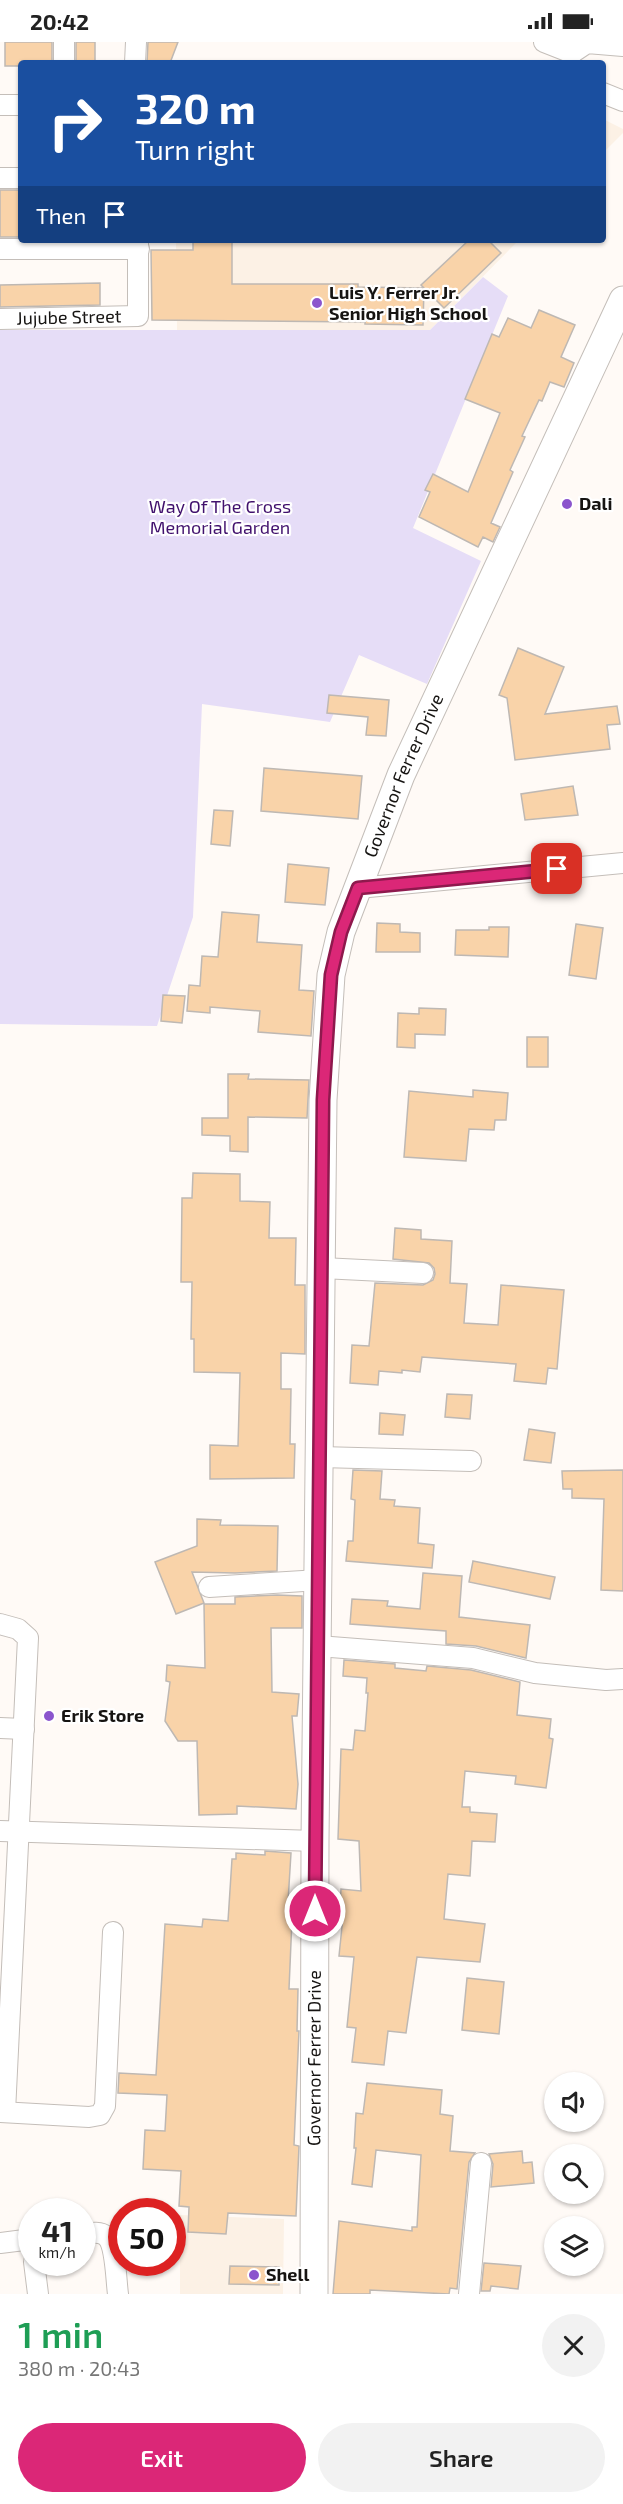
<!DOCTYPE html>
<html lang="en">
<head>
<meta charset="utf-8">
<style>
	body { margin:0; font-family:"Exo 2",sans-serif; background:#f2f2f2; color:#222; height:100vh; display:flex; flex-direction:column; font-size:22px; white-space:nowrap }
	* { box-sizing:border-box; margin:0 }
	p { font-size:20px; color:#767676 }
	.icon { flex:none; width:33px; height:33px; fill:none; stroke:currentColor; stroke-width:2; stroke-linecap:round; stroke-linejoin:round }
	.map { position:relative; height:2252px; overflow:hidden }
	.sheet { display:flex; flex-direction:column; background:#fff; flex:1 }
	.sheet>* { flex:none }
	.top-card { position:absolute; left:18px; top:18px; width:588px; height:183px; border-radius:6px; box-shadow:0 2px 4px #0004; background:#1a4fa0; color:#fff; overflow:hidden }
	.buttons { position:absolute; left:544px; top:2030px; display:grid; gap:12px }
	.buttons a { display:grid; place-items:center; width:60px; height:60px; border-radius:50%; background:#fff; box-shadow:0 2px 4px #0004; font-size:30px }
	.speed { position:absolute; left:18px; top:2156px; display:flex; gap:12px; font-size:30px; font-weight:700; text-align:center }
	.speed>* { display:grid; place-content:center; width:78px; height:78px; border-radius:50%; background:#fff; box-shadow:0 2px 4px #0004; line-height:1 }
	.speed small { font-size:15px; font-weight:400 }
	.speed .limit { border:9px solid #d22; background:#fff; color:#111 }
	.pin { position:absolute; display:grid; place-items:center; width:51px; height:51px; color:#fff; margin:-26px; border-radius:12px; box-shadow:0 3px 9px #0006 }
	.me { position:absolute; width:66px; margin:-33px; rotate:0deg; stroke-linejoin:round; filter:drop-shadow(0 0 4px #0008) }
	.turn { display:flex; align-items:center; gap:21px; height:126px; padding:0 18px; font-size:27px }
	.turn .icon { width:78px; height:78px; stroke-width:2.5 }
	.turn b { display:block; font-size:42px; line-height:51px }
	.then { display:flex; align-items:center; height:57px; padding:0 18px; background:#0003; gap:12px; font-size:22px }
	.round { display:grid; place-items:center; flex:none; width:63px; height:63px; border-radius:32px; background:#f2f2f2 }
	.head { display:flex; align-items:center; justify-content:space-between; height:102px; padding:0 18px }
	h1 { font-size:36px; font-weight:600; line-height:45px; color:#1e9e55 }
	.button { display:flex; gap:12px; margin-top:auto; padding:12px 18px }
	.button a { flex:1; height:69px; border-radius:36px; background:#db2777; color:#fff; font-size:24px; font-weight:600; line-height:69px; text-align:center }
	.button a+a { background:#f2f2f2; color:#222 }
	.status { display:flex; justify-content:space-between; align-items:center; height:42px; padding:0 30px; background:#fff; direction:ltr }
	.status svg { height:16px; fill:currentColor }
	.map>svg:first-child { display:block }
</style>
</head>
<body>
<div class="status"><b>20:42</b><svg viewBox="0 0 49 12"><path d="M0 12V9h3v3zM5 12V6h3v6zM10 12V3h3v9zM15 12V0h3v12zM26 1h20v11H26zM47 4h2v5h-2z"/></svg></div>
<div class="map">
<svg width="623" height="2252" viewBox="0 0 623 2252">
	<rect width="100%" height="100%" fill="#fffaf6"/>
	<g fill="#fcf1e5">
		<path d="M603,77L623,87V91L603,111Z"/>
		<path d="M176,198H519L430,288H177Z"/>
		<path d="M180,2173L284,2177L283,2252H180Z"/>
	</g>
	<path fill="#e6ddf7" d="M483,235L508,254L413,486L481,519L427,642L359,613L330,680L202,662L193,875L157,984L0,982V288H430Z"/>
	<g fill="#f9d3a9" stroke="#beb8b3" stroke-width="1.5">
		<path d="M5,0H52V21H21V24H5Z"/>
		<rect x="76" y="0" width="19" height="21"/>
		<path d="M148,0H178L170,21H147Z"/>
		<rect x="0" y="148" width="21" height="47"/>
		<path d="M193,198H232V242H358V245L424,246L423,283L365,282V280L152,278L151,208H193Z"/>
		<path d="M469,198H488L501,211L444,266L421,243Z"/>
		<path d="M100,241V263L0,265V243Z"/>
		<path d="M539,268L575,283L561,315L574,321L564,345L550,340L542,359L539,358L522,394L525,395L510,428L513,430L491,481L500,485L493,500L483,495L478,505L419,475L430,450L425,448L433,432L468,450L500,371L465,357L492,292L499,295L508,276L531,286Z"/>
		<path d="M518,606L564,625L545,672L617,664L620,682L607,683L610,707L515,718L507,656L499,653Z"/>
		<path d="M329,653L389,658L386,694L366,693L368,675L327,671Z"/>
		<path d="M264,726L362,734L358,777L261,769Z"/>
		<path d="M573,744L578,773L525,778L521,752Z"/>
		<path d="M214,768L233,769L230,804L211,802Z"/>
		<path d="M288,822L329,826L325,863L285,860Z"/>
		<path d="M222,870L259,873L257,900L302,903L299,948L314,949L311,994L258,990L260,969L210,965V971L187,969L189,943L200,944L202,914L218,915Z"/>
		<path d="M377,881L400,882V890L420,891V910H376Z"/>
		<path d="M576,882L603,886L596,937L569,933Z"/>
		<path d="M489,885H509L508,915L455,913L456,888H489Z"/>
		<path d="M163,953L185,954L182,981L161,979Z"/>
		<path d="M419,966L446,967L445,993L415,992V1006L397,1005L398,971L419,972Z"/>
		<rect x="527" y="995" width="21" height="30"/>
		<path d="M228,1032H249L248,1037L309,1038L307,1076L248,1075V1110L230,1109V1094L202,1093V1076H228Z"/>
		<path d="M473,1048L508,1051L506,1078H495L494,1088L469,1087L466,1119L404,1115L409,1049L473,1055Z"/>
		<path d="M193,1131L240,1132V1159L270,1160L269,1196H296L295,1243H305V1312L281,1311V1347H291L290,1402H295L294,1436L210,1437V1403L238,1404L240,1331L194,1330V1297H191L192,1240H181L182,1156H192Z"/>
		<path d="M395,1186L421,1188V1197L452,1199L450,1241L467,1242L464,1281L498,1283L501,1243L564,1248L557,1327L548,1326L546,1342L514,1339L516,1322L422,1315L420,1330L402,1328V1331L379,1329L378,1343L350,1341L352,1303L369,1304L375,1241L423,1243L433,1238L435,1232L434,1226L429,1221L393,1217Z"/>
		<path d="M447,1352L472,1353L470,1377L445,1375Z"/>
		<path d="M380,1371L405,1373L403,1393L379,1392Z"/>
		<path d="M529,1387L555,1391L551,1421L524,1418Z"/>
		<path d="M353,1428L382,1429L380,1457L395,1458L394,1464L420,1466L418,1501L434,1503L432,1526L346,1519L348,1499H353L355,1458L351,1457Z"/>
		<path d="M623,1428V1549L601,1548L604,1457L572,1456V1447H563L562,1429Z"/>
		<path d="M197,1477L221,1478L220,1483L278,1484L277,1529L235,1531L192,1530L204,1561L176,1572L155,1520L197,1504Z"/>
		<path d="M473,1519L555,1535L550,1557L469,1540Z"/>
		<path d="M423,1531L462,1534L459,1575L530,1583L526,1616L476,1604L446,1602V1589L350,1582L352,1557L388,1559L387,1564L420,1567Z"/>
		<path d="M277,1553L302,1554V1586H271L272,1650L299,1652L297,1674H292L298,1742L296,1767L237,1764V1772L199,1773L197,1699H178L165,1679L170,1640L166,1639L167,1623L205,1626L204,1562H235V1555Z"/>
		<path d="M344,1618L395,1622V1626L426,1629L427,1624L471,1628L520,1640L517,1673L551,1677L549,1696L553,1697L546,1746L515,1742L516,1734L465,1729L462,1765H470V1770L497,1772L495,1800L472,1799L470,1834L448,1832L444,1877L485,1882L480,1920L417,1915L406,1991L388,1989L384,2023L352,2020L356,1986L347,1985L354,1915L339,1914L344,1865H340L341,1847L361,1849L359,1799L338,1797L341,1707L353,1708L355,1688L365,1689L368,1651H366L367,1636L343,1634Z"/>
		<path d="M265,1809L291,1811L287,1876L292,1877L289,1947H298L297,1989H299L294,2103L299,2104L296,2174L228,2171L226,2192L188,2190L189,2165L179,2164L181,2129L143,2127L145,2088L165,2089L167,2053L118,2051L119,2031L156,2033L165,1882L202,1885L203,1877L228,1879L232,1817H236V1811L265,1813Z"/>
		<path d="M467,1936L504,1940L499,1992L462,1988Z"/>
		<path d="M367,2041L442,2048L440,2072L453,2074L450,2109L475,2111L469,2120L457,2247L450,2246L449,2252L370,2248V2252H333L339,2179L412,2189V2185H417L421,2113L376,2108L372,2145L352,2142L356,2106H354L356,2071L363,2072Z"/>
		<path d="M522,2109L523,2121L532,2120L534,2141L491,2145L493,2122L489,2112Z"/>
		<path d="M484,2221L521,2224L518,2247L491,2244L490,2249H481Z"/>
		<path d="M230,2224L279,2225V2243L229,2242Z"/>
	</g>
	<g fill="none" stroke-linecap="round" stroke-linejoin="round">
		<g stroke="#c4beb9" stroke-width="22">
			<g id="street">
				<path d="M544,0L572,11"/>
				<path d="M572,11L587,1L623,4"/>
				<path d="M64,21V0"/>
				<path d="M135,21L136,0"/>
				<path d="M603,51L623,59"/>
				<path d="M0,63H21"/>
				<path d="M0,136H21"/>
				<path d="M0,207H139"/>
				<path id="s1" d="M0,277L138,274V198"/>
				<path d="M358,846L623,821"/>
				<path d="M322,1226L423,1231"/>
				<path d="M320,1415L471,1419"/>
				<path d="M209,1545L319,1538"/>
				<path d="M0,1582L18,1587L28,1596L5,2070"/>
				<path d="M318,1604L473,1616L535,1631L606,1638L623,1637"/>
				<path d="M0,1686L24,1687"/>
				<path d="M0,1789L315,1799"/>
				<path d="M0,2070L89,2075L100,2073L105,2064L113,1890"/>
				<path d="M82,2192C90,2191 100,2189 106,2194C116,2202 116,2239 118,2252"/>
				<path d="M0,2201L32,2197"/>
				<path d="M34,2220L38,2252"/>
				<path d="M469,2252L481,2121"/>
			</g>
		</g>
		<g stroke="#c4beb9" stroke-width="29">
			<g id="secondary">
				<path id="s2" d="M314,2252L315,1799L323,1058L331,933L341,890L401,733L623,258"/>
			</g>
		</g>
		<use href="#street" stroke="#fff" stroke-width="20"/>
		<use href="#secondary" stroke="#fff" stroke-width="27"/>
	</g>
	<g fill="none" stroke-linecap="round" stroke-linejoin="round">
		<g stroke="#8e194d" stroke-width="15">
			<path id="route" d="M315,1869L323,1058L331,933L341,890L358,846L557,827"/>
		</g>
		<use href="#route" stroke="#db2777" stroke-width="10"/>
	</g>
	<g fill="#8b55cd" stroke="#fff" stroke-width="2">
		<circle cx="317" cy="261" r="6"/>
		<circle cx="567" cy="462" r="6"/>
		<circle cx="49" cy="1674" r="6"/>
		<circle cx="254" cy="2233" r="6"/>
	</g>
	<g text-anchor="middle" stroke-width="4.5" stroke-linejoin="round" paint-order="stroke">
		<g font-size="18" font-weight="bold" fill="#161412" stroke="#fff" text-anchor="start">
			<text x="329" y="257">Luis Y. Ferrer Jr.<tspan x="329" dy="21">Senior High School</tspan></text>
			<text x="579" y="468">Dali</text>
			<text x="61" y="1680">Erik Store</text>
			<text x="266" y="2239">Shell</text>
		</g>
		<g font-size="18" fill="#161412" stroke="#fff">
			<text dy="6" stroke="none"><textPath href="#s1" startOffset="69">Jujube Street</textPath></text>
			<text dy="6" stroke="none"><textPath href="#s2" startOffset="1532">Governor Ferrer Drive</textPath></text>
			<text dy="6" stroke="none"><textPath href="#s2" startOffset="236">Governor Ferrer Drive</textPath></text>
		</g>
		<g font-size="18" fill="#41116d" stroke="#fff">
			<text x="220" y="471">Way Of The Cross<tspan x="220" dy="21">Memorial Garden</tspan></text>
		</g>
	</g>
</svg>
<div class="buttons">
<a><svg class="icon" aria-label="sound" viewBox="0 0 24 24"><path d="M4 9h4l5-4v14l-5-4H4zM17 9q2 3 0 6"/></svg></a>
<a><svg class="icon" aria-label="search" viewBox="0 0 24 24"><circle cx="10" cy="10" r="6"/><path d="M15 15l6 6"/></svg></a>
<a><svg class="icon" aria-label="layers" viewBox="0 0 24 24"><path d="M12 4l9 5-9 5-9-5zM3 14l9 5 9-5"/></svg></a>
</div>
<div class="speed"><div>41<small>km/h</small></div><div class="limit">50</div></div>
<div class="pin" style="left:557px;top:827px;background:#d93025"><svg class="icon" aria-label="arrive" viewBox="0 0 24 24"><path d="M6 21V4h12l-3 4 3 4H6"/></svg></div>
<svg class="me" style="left:315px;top:1869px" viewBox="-20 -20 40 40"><circle r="17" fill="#db2777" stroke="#fff" stroke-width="3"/><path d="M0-11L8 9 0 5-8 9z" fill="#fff"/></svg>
<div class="top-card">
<div class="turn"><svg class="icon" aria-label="right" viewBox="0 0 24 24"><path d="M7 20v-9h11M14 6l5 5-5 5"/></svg><div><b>320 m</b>Turn right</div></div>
<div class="then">Then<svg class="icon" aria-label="arrive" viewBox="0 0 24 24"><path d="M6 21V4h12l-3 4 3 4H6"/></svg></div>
</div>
</div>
<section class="sheet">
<div class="head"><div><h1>1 min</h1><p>380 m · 20:43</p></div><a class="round"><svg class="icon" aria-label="close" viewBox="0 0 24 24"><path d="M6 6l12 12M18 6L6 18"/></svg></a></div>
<div class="button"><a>Exit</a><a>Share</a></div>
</section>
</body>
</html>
